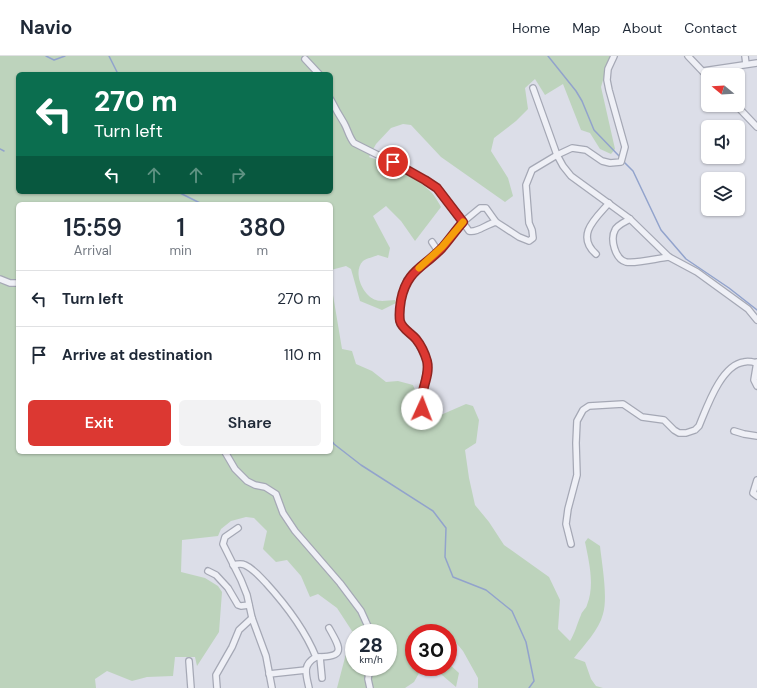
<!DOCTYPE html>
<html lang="en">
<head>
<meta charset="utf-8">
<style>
	body { margin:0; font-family:"DM Sans",sans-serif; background:#f2f2f3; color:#1f2937; height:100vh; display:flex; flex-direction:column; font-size:15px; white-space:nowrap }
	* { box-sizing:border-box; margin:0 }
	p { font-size:13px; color:#747a83 }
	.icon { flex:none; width:22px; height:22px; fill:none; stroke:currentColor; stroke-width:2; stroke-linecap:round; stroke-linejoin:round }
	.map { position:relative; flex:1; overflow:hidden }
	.sheet { position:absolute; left:16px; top:146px; width:317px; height:252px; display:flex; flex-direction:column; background:#fff; border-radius:6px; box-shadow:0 1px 3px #0004 }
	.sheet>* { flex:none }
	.guide { position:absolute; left:16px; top:16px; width:317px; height:122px; border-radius:6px; box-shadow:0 1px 3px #0004; background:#0b6e4f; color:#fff; overflow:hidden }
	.needle { width:26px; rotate:288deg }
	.tools { position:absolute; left:701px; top:12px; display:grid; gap:8px }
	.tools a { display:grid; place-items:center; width:44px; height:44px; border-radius:6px; background:#fff; box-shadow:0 1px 3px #0004; font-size:20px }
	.speed { position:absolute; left:345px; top:568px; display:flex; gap:8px; font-size:20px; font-weight:700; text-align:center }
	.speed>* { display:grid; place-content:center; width:52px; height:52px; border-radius:50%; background:#fff; box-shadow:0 1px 3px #0004; line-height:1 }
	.speed small { font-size:10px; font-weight:400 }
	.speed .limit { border:6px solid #d22; background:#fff; color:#111 }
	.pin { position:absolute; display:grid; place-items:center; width:34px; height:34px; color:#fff; margin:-17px; border:2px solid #fff; border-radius:50%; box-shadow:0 1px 4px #0007 }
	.me { position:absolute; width:44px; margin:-22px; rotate:2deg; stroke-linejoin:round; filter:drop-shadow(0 0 3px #0008) }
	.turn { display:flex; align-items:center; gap:14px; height:84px; padding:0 12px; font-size:18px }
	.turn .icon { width:52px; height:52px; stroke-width:2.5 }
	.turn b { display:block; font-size:28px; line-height:34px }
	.lanes { display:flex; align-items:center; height:38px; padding:0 12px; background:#0003; justify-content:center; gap:20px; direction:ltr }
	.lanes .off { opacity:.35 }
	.eta { display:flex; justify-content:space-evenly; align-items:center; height:68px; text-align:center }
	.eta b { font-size:24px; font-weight:600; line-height:28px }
	.button { display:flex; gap:8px; margin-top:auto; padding:8px 12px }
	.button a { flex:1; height:46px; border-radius:6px; background:#dc3832; color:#fff; font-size:16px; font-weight:600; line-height:46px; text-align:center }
	.button a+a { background:#f2f2f3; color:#1f2937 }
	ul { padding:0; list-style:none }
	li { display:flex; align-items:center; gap:12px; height:56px; padding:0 12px; border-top:1px solid #e0e1e3 }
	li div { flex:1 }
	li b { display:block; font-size:15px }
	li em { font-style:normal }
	header { display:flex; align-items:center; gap:24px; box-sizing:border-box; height:56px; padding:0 20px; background:#fff; border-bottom:1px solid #e0e1e3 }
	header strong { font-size:19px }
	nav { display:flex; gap:22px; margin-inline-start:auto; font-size:14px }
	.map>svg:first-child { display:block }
</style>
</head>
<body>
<header>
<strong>Navio</strong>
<nav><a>Home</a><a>Map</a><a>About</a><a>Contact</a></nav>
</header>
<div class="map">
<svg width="757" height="632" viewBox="0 0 757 632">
	<rect width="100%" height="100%" fill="#dcdee8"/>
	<path fill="#bdd3bc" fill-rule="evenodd" d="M0,0H610L601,31L615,93L611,98L600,93L590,77L581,74L563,28L545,39L535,23L525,32L528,53L516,65L494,82L491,95L508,122L513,140L505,146L441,101L411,69L403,68L391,72L376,88L369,101C391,108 415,120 431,136C435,140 438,146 441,151L415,185L401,165L386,150L373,160L390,192L388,202L378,199C374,201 367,202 363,205C352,216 363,240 376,244C381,246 390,244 395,244L396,247L382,254L360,245L351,213L346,210L331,214V148H94L91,146H84V148H18V396H331V227L342,293L352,295L356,308L372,315L386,326L398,325L413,329L415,334L419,355L428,360L443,358L466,348L473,350L479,364L476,387L465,394L469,422L475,449L489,466L504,489L549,521L560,544L558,573L570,585C575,577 577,568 581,559C582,555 586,553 587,549C595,529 589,506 585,486L588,482L600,490C602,509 608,541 603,558C599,574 584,589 574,602L585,606L591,623L596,630L603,632H478V622L463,595L448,577H414V611H448V607L459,617L456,631L435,613L422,612L414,626L405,632H337L352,575L337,552L318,538L310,541L301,520L287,504L276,506L263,493L267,475L254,462L246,461L231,465L221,473L218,480L182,484L181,516L205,522L218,530L222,536L219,576L197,610L195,601H175L173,620L147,621L132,625L107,615L95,623L96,632H0ZM18,18H331V136H18ZM354,577H388V611H354Z"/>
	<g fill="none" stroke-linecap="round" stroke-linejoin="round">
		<g stroke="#92a3cc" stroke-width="1.5">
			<path d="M46,0L54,4L65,0"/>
			<path d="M109,0L118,18"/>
			<path d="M548,0L576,35L582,45L594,74L620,101"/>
			<path d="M0,93L4,95"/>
			<path d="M624,106L633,115L661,174L686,203L729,232L757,254"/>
			<path d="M178,136L202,148"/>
			<path d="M331,384L334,388L361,409L433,455L446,472L445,501L453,521L486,534L512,555L526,586L534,625L529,632"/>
		</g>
		<g stroke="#a5a8b5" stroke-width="8">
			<g id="street">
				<path d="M688,0L708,21"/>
				<path d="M745,0L746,8"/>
				<path d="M305,3L319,18"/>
				<path d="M703,15L757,7"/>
				<path d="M533,32L557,99L563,110L571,120L630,163L669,201L697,216L748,253L757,264"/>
				<path d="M331,44C335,52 339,59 344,67C348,74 349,81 354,87L404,112L437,132L452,151L469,175C477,177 487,168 496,166L519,181L529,185L533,182L532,174L529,167L526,129L532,114L557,99L572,92L586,94L602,105L610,107L621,106L625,91L609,34L607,24L608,13L614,0"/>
				<path d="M736,49L757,71"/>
				<path d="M630,163C625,166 617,169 615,174C610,183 615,203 626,206C636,208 658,202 669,201"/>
				<path d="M432,186L438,195"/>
				<path d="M596,198C575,179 596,162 609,147"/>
				<path d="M0,223L10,227H18"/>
				<path d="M757,306L754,324L757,330"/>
				<path d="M424,359L420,345L428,311L427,303L416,283L402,269L400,264V248L403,235L407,224L416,214L429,205L442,191L463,166L480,152H486L496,166"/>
				<path d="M734,375L744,378L757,380"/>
				<path d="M225,396L235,413L247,425L255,429L265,431L276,438L283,457L295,475L340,527L361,555L371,577"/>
				<path d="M757,424L753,437L757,440"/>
				<path d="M238,472L225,481L223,488L241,524L247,539L252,562L266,600L272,632"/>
				<path d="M571,488L566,468L568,453L577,419L576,387L577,365L583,354L589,350L623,348L642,361L664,364L674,374L679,377H686L695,374L699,370C707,351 721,309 744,306C748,305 753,306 757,307"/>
				<path d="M233,509C237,508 241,507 245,509C254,513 260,521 266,527C286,549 305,574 316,601C302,609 306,618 309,632"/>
				<path d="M208,515L216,519L228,532L238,549L241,550L249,549"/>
				<path d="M316,601C346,601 341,593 329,572"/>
				<path d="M320,601L322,622"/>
				<path d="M189,605L191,632"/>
				<path d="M269,618L306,614"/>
				<path d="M217,632L216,619L232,591L239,574L252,562"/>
				<path d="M370,632L368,623L370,611"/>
			</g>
		</g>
		<use href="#street" stroke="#eff0f6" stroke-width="5.5"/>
	</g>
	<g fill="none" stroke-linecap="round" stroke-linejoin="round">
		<g stroke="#8f2420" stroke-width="10">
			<path id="route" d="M393,106L425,124L437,132L463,166C456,174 449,184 442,192C423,212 407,214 401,244C400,250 399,259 400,265C402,273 411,277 416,283C420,288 425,298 427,305C431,321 418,337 422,353"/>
		</g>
		<use href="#route" stroke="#dc3832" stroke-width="7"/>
		<path stroke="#f59e0b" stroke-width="7" d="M419,212L442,191L463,166"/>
	</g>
</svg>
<div class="tools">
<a><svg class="needle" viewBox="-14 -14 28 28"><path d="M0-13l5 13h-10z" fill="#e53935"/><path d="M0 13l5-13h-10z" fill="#747a83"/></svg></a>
<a><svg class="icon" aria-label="sound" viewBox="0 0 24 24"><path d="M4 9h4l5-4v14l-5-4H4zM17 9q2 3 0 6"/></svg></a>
<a><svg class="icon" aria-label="layers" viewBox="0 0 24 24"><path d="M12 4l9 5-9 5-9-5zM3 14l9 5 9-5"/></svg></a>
</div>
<div class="speed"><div>28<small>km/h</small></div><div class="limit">30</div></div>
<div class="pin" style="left:393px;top:106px;background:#d93025"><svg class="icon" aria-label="arrive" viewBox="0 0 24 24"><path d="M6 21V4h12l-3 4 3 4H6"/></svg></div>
<svg class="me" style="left:422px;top:353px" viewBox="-20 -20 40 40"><circle r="19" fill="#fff"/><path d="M0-13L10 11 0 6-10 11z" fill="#dc3832"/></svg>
<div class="guide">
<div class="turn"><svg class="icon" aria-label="left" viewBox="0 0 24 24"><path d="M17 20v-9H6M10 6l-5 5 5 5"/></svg><div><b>270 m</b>Turn left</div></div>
<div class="lanes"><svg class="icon" aria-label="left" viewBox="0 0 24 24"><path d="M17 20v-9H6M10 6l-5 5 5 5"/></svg><svg class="icon off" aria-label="ahead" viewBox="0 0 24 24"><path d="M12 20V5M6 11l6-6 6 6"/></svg><svg class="icon off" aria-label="ahead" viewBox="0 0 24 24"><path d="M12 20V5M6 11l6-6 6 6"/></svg><svg class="icon off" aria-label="right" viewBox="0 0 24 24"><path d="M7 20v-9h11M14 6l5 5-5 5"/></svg></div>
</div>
<section class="sheet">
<div class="eta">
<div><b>15:59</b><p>Arrival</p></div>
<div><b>1</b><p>min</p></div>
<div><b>380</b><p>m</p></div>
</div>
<ul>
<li><svg class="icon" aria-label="left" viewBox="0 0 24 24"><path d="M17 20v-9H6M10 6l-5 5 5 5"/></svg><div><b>Turn left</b></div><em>270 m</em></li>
<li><svg class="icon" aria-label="arrive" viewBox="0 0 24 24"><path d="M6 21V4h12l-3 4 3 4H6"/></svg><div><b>Arrive at destination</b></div><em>110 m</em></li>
</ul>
<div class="button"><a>Exit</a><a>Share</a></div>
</section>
</div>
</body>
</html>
